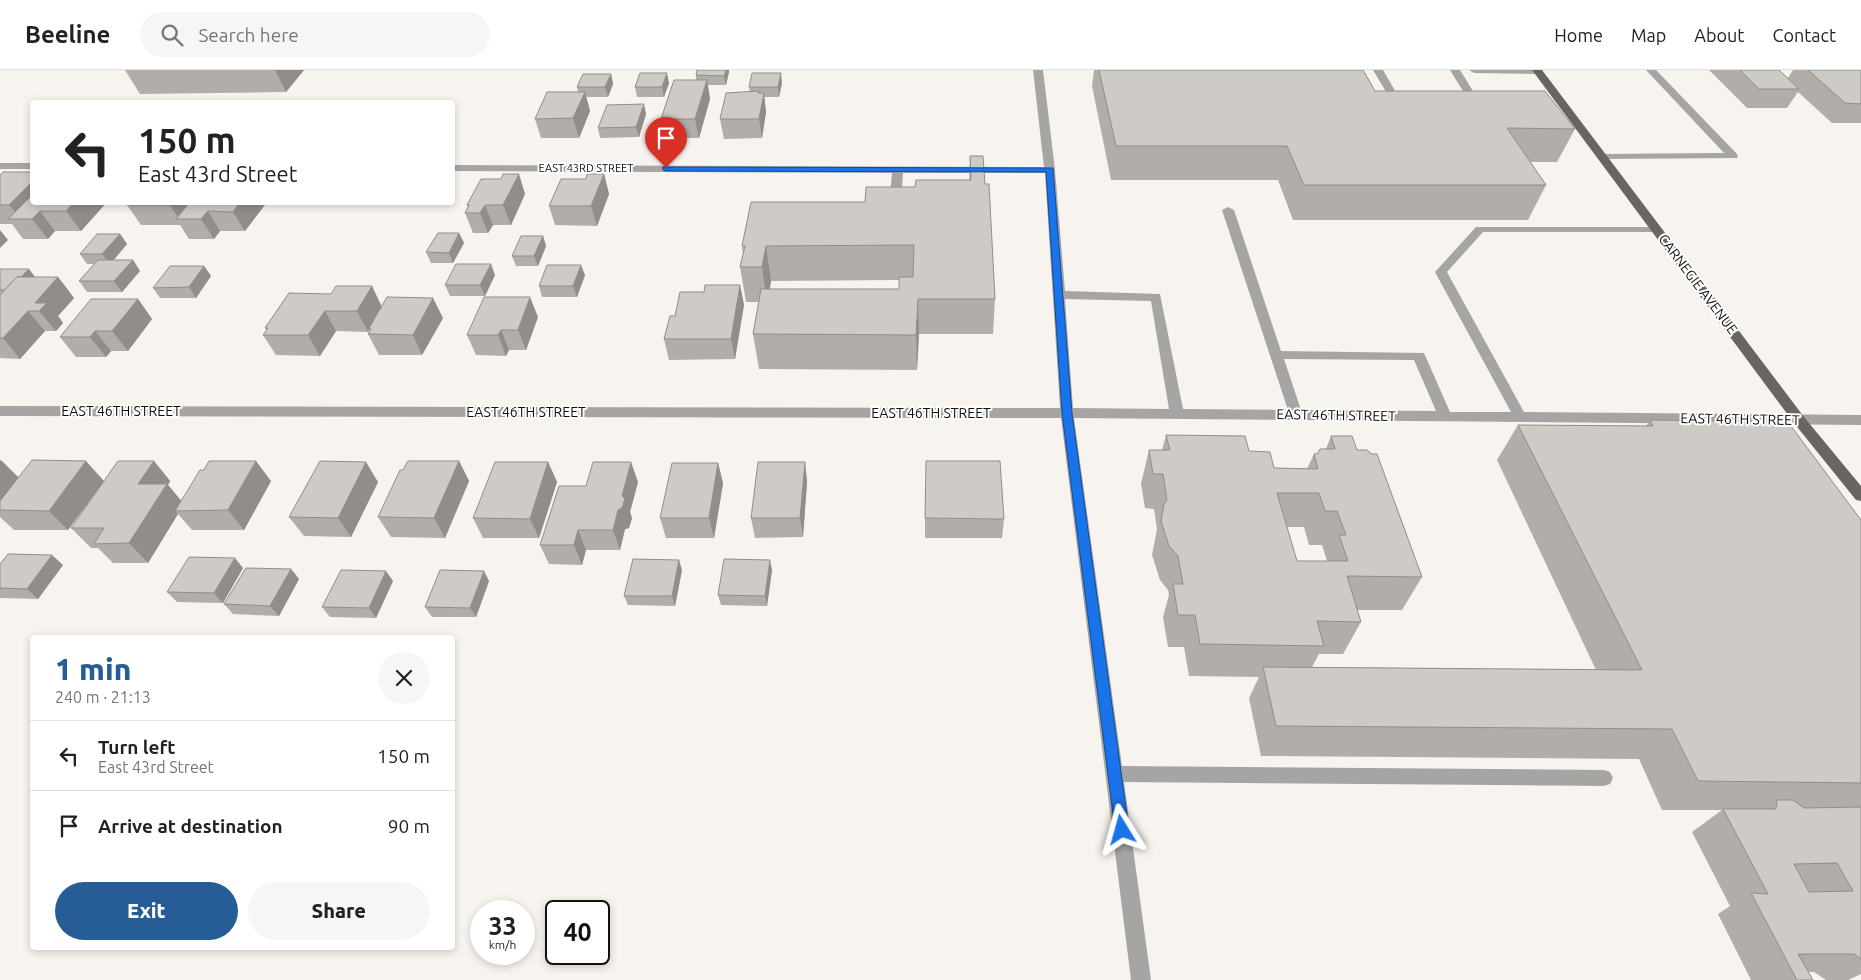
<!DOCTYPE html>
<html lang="en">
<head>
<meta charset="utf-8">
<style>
	body { margin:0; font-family:Ubuntu,sans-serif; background:#f6f6f6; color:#222; height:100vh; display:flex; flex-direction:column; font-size:19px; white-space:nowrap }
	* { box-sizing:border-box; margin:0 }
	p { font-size:16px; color:#767676 }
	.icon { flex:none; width:28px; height:28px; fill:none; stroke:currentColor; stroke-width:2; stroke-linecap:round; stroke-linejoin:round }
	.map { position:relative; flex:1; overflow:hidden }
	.panel { position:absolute; left:30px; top:565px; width:425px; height:315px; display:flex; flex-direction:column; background:#fff; border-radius:5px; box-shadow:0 2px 8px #0003 }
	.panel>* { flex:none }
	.guide { position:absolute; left:30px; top:30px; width:425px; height:105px; border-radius:5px; box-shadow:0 2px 8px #0003; background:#fff; color:#222; overflow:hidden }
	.speed { position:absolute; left:470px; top:830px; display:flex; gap:10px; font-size:25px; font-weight:700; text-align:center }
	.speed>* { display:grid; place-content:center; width:65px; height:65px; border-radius:50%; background:#fff; box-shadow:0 2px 8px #0003; line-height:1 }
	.speed small { font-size:12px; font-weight:400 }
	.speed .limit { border:2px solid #111; border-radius:8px; background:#fff; color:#111 }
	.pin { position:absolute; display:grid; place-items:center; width:42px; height:42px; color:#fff; margin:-51px -21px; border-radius:50% 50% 50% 0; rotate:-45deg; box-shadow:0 0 5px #0007 }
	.pin .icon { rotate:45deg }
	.me { position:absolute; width:55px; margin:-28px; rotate:352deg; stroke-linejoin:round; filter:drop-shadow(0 0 4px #0008) }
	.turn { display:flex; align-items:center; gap:18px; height:105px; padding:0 25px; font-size:22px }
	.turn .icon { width:65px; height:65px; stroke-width:2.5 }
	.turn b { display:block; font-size:35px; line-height:42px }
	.round { display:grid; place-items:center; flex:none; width:52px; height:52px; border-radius:26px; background:#f6f6f6 }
	.head { display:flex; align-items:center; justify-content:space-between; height:85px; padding:0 25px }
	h1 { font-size:30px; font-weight:800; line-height:38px; color:#265d96 }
	.button { display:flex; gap:10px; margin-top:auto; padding:10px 25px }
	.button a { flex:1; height:58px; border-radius:30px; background:#265d96; color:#fff; font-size:20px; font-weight:800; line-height:58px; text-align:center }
	.button a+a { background:#f6f6f6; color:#222 }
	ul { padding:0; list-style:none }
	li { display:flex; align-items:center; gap:15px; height:70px; padding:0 25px; border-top:1px solid #e0e0e0 }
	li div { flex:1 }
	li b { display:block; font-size:19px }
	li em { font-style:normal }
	header { display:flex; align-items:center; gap:30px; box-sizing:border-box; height:70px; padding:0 25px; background:#fff; border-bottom:1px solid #e0e0e0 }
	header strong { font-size:24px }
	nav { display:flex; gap:28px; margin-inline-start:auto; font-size:18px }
	.search { width:350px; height:45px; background:#f6f6f6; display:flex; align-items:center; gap:12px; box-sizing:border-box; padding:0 18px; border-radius:28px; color:#767676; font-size:19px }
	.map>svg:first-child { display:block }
</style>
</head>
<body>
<header>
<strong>Beeline</strong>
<div class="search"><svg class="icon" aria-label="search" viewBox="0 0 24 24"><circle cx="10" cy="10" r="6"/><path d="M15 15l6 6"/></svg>Search here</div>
<nav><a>Home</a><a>Map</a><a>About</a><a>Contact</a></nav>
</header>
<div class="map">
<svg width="1861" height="910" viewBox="0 0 1861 910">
	<rect width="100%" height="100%" fill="#f7f3ef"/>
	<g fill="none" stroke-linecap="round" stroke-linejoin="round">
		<g fill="#a7a5a3" fill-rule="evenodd">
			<path d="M1033,0H1043L1055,100L1065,221L1160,224L1183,339L1288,340L1222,140L1228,137L1234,140L1281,281L1424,283L1450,342H1511L1435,202L1476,157H1657L1661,158L1663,160L1661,162H1483L1447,202L1524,342L1861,345V355L1074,348L1122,696L1604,700L1610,702L1613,708L1610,714L1604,716L1124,712L1151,910H1131L1061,348L0,346V336L1060,338L1045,103H903L901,137L895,140L889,137L892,103L452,101V95L1044,97ZM1065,229L1151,231L1169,339L1073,338ZM1284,289L1414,290L1436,341L1301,340Z"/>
			<path d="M1373,0H1383L1398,26L1408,29V33L1391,30Z"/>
			<path d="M1450,0H1460L1476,26L1471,33L1460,34L1455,31L1466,26Z"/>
			<path d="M1469,0H1542L1543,1L1538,4L1474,3Z"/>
			<path d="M1646,0H1656L1737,84L1738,86L1737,88L1598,89L1597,87L1602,84L1724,83Z"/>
			<rect x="0" y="93" width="32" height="6"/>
		</g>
		<path fill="#686562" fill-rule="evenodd" d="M1532,0H1542L1804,347L1861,416V431L1856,430L1794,353Z"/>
	</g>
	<g fill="#b1aeaa" fill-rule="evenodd">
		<path d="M125,0H304L286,22L140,24Z"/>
		<path d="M697,0H729V2L726,15H708L710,29L699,68H665L661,49L696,10V5Z"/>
		<path d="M1094,0H1363L1375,21L1575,59L1557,92H1530L1546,115L1528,150H1293L1278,110H1111L1092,16Z"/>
		<path d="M1709,0H1779L1788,8L1793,0H1861V53H1832L1798,22L1787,38H1747Z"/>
		<path d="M611,4L613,14L608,27H586L590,41L579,68H541L535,49L578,22L577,17Z"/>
		<path d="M669,13L664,27H637L635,17Z"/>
		<path d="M782,13L779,27H764L766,42L762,68L724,69L720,49L750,22L749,17Z"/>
		<path d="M646,44L639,67L600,68L598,58Z"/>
		<path d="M970,86L985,114L995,229L993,264H919L917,300L759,299L753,264L759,232H746L740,197L743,184L742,176L865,132L915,117L969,110ZM899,210V219H770L771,211Z"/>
		<path d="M604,104L609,124L597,156L555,155L549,136L586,109Z"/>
		<path d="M0,105L32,132H107L81,161H55L48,169H23L12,154H0Z"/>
		<path d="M501,109L525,124L511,155H493L488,163H473L465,143L468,138L467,135Z"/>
		<path d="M267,132L245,161H220L214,169H189L180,155H141L127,135Z"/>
		<path d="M459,163L464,173L453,193H431L426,182Z"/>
		<path d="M120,164L127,174L114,190H133L140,201L122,222H87L79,211L94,194H87L80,184Z"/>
		<path d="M543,166L546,176L538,196H516L512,186Z"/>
		<path d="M204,196L211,206L196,228H160L153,218Z"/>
		<path d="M0,199H29L35,207H58L74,228L58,246L63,253L56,261H45L20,289L0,288Z"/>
		<path d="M495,205L485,226H450L445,215Z"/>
		<path d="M585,205L577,227H542L539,216Z"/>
		<path d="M740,215L744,235L735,289L669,290L664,269L675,246L704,222Z"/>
		<path d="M289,223L382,236L443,248L422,285H379L368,264L370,261L369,259L368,262L336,261L320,286L276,285L263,265L267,260L265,258Z"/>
		<path d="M138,229L152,249L128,281H111L106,287H76L60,267Z"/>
		<path d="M538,247L526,280H509L506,286L476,285L467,265Z"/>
		<path d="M1650,350L1861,450V904L1848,910H1826L1814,902H1808L1813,910H1751L1718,844L1730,836L1692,762L1722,740H1662L1639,689L1261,686L1249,628L1259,607L1189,606L1184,577H1168L1163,547L1169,525L1168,520L1160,510L1152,485L1157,459L1154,439L1145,438L1141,414L1149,380H1162L1166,365L1249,381L1274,398L1307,399L1314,384H1317L1326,379L1331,366L1357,380L1422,507L1402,540H1357L1361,552L1343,584H1319L1312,597L1596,600L1497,390L1518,355L1646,356ZM1287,457H1304L1309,475H1322L1327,491H1297Z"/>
		<path d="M0,390L19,408L104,411L68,460H14L0,447Z"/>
		<path d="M154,391L170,411L168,415L181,431L271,411L244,460H192L178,444L148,493H113L98,478H91L71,458Z"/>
		<path d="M459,391L469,411L445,468L391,467L378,447Z"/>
		<path d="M548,392L557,412L539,468H483L473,448Z"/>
		<path d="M805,392L807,412L803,467L755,468L751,448Z"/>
		<path d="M718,393L723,413L714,468H666L660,448Z"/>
		<path d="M378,412L351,467L304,466L289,447Z"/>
		<path d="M638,412L630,442L632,448L629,458L625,459L620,480H586L582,495L549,494L540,475L586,416Z"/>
		<path d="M925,448L1004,449L1002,468H925Z"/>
		<path d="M0,494L63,495L38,529L0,528Z"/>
		<path d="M243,498L223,533L177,532L167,522Z"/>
		<path d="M291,499L299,509L279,546L233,544L224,534Z"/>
		<path d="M682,500L675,536L628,535L624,526Z"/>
		<path d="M772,500L767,536L721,535L718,525Z"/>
		<path d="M393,511L376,548L330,547L322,537Z"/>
		<path d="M489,511L476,547H432L425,537Z"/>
	</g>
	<g fill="#908d8b">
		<path d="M275,0H304L286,22Z"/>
		<path d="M726,0H729V2L726,15L724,6Z"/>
		<path d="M667,3L669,13L664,27L662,17Z"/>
		<path d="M781,3L782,13L779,27L778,17Z"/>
		<path d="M611,4L613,14L608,27L605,17Z"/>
		<path d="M707,10L710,29L699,68L695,49Z"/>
		<path d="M759,21L761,38L764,23L766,42L762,68L759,49Z"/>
		<path d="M585,22L590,41L579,68L573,48Z"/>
		<path d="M644,34L646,44L639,67L636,57Z"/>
		<path d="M519,104L525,124L511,155L503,135Z"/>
		<path d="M604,104L609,124L597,156L591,136Z"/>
		<path d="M32,112V132L21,149L9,135Z"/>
		<path d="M74,132H107L81,161L66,141Z"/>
		<path d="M172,132H202L179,149L170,135Z"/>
		<path d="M240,132H267L245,161L233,142Z"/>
		<path d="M485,135L493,155L488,163L480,143Z"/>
		<path d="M40,141L55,161L48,169L32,149Z"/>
		<path d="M208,141L220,161L214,169L201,149Z"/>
		<path d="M0,160L8,170L0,178Z"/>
		<path d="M459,163L464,173L453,193L449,183Z"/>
		<path d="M120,164L127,174L110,194L102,184Z"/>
		<path d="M543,166L546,176L538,196L534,186Z"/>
		<path d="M766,176L771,211L767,232L762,197Z"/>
		<path d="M133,190L140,201L122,222L114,211Z"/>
		<path d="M491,194L495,205L485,226L480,215Z"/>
		<path d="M581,195L585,205L577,227L573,216Z"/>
		<path d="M204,196L211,206L196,228L189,217Z"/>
		<path d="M29,199L37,210L8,220Z"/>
		<path d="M58,207L74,228L58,246L63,253L56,261L39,241L35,233Z"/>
		<path d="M740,215L744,235L735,289L731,269Z"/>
		<path d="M372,216L382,237L368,262L357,241Z"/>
		<path d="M530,227L538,247L526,280L518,260Z"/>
		<path d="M433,228L443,248L422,285L413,265Z"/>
		<path d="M138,229L152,249L128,281L112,261Z"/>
		<path d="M918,229L919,264L917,300L916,265Z"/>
		<path d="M28,241L45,261L20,289L3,268Z"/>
		<path d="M325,241L336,261L320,286L308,265Z"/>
		<path d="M501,260L509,280L506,286L498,265Z"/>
		<path d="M95,261L111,281L106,287L90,267Z"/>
		<path d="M1,390L21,410L0,436V391Z"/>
		<path d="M86,391L104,411L68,460L49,441Z"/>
		<path d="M154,391L170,411L168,415L184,434L175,441L178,444L148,493L129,473L138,414Z"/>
		<path d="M256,391L271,411L244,460L228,440Z"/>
		<path d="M459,391L469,411L445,468L434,448Z"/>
		<path d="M366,392L378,412L351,467L338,448Z"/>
		<path d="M548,392L557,412L539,468L530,449Z"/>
		<path d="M631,392L638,412L630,442L632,448L629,458L625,459L620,480L613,460Z"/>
		<path d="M805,392L807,412L803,467L800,448Z"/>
		<path d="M718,393L723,413L714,468L709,448Z"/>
		<path d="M578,460L586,480L582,495L574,475Z"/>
		<path d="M52,485L63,495L38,529L27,519Z"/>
		<path d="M235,488L243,498L223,533L214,523Z"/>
		<path d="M679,490L682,500L675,536L672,526Z"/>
		<path d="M770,490L772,500L767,536L765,526Z"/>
		<path d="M291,499L299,509L279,546L270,536Z"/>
		<path d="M386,501L393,511L376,548L369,538Z"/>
		<path d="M484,501L489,511L476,547L470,538Z"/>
	</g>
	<g fill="#cecac6" stroke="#908d8b" fill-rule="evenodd">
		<path d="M697,0H726L724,6L696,5Z"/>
		<path d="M1099,0H1363L1375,21H1545L1575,59L1507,58L1546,115H1304L1287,76H1116Z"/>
		<path d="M1740,0H1779L1799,19H1759Z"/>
		<path d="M1808,0H1861V34L1845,33Z"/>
		<path d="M640,3H667L662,17H635Z"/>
		<path d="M752,3H781L778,17H749Z"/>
		<path d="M583,4H611L605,17H577Z"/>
		<path d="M674,10H707L695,49H661Z"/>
		<path d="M759,21L758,23H764L759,49H720L726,23Z"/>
		<path d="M547,22H585L573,48L535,49Z"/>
		<path d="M644,34L636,57L598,58L607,35Z"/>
		<path d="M970,86H983L985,114H989L995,229H918L916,265L753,264L761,219H899V207H913L914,175L766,176L762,197H740L745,176H742L751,132H865L866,117H915L916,110H971Z"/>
		<path d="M3,102H32V112L9,135H0V105Z"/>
		<path d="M503,104H519L503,135H485L480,143H465L469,135H467L481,109H501Z"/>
		<path d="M587,104H604L591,136H549L561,109H586Z"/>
		<path d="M32,125V132H74L66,141H40L32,149H8Z"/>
		<path d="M129,132H172L170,135H127Z"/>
		<path d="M190,132H240L233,142L208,141L201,149H176Z"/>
		<path d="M438,163H459L449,183L426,182Z"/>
		<path d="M97,164H120L102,184H80Z"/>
		<path d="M521,166H543L534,186H512Z"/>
		<path d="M98,190H133L114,211H79Z"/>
		<path d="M456,194H491L480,215H445Z"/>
		<path d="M547,195H581L573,216H539Z"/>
		<path d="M170,196H204L189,217L153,218Z"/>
		<path d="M0,199H29L21,207H17L5,220H0Z"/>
		<path d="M17,207H58L35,233H47L39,241H28L3,268H0V225Z"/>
		<path d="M705,215H740L731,269H664L670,246H675L680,222H704Z"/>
		<path d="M336,216H372L357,241H325L308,265H263L268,258H265L289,223L331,224Z"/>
		<path d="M387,227L433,228L413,265L368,264L371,259L369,258Z"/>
		<path d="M484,227H530L518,260H501L498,265H467Z"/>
		<path d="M91,229H138L112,261H95L90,267H60Z"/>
		<path d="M1650,350L1788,352L1861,450V713L1698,711L1672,659L1276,656L1263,597L1642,600L1518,355L1653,356Z"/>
		<path d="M1166,365L1245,366L1249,381L1270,382L1274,398L1318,399L1314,384H1317L1320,379H1335L1331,366H1352L1357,380H1367L1372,384H1377L1422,507L1347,506L1361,552L1317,551L1324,576L1200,574L1195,545H1178L1173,514H1183L1178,486L1169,476L1161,451L1164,434L1167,430L1163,404H1153L1149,380H1170ZM1277,423H1319L1325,441H1337L1346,465H1339L1348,491H1297Z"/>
		<path d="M32,390L86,391L49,441L0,440V431Z"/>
		<path d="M118,391H154L138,414H167L129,473L94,474L104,458H71Z"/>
		<path d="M209,391H256L228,440L175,441L200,400H204Z"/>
		<path d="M320,391L366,392L338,448L289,447Z"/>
		<path d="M408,391H459L434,448L378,447L400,400H403Z"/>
		<path d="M926,391H1000L1004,449L925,448Z"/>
		<path d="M495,392H548L530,449L473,448Z"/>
		<path d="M593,392H631L622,426L625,428L622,438L618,440L613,460H578L574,475H540L559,416H586Z"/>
		<path d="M758,392H805L800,448H751Z"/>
		<path d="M672,393H718L709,448H660Z"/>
		<path d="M8,484L52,485L27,519L0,518V494Z"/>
		<path d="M189,487L235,488L214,523L167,522Z"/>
		<path d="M633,489L679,490L672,526H624Z"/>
		<path d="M724,489L770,490L765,526L718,525Z"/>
		<path d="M246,498L291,499L270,536L224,534Z"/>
		<path d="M341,500L386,501L369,538L322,537Z"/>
		<path d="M440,500L484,501L470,538L425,537Z"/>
		<path d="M1777,730H1793L1804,738L1861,737V889L1854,884H1798L1813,910H1797L1751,823L1768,824L1723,739H1776ZM1837,793L1853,821L1809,822L1794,794Z"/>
	</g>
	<path fill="#1a73e8" stroke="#114b97" d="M663,97L1053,98L1072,343L1129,760L1127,765L1122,767L1117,765L1115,760L1062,343L1046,102L666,101L663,100Z"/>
	<g text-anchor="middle" stroke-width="4" stroke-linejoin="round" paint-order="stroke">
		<g font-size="11" fill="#0f0d0c" stroke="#fff">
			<text x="586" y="102">EAST 43RD STREET</text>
		</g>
		<g font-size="14" fill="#0f0d0c" stroke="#fff">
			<text transform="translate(1698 214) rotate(53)" y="5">CARNEGIE AVENUE</text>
			<text x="121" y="346">EAST 46TH STREET</text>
			<text x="526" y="347">EAST 46TH STREET</text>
			<text x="931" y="348">EAST 46TH STREET</text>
			<text transform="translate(1336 345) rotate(1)" y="5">EAST 46TH STREET</text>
			<text transform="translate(1740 349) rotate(1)" y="5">EAST 46TH STREET</text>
		</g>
	</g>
</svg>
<div class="speed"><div>33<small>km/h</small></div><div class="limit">40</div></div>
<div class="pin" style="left:666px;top:98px;background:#d93025"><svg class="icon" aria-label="arrive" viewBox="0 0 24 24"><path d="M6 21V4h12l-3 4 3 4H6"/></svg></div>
<svg class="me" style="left:1122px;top:760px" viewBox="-20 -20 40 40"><path d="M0-17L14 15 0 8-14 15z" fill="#1a73e8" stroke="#fff" stroke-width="4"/></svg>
<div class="guide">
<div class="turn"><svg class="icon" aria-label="left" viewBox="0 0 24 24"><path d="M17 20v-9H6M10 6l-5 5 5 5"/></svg><div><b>150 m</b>East 43rd Street</div></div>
</div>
<section class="panel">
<div class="head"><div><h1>1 min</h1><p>240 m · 21:13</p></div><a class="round"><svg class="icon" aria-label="close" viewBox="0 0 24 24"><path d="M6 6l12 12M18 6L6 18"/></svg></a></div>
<ul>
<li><svg class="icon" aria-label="left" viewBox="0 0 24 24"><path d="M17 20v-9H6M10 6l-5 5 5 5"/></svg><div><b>Turn left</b><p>East 43rd Street</p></div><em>150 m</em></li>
<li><svg class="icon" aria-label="arrive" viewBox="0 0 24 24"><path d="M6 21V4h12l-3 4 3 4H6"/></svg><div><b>Arrive at destination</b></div><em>90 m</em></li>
</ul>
<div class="button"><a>Exit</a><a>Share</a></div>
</section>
</div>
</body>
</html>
